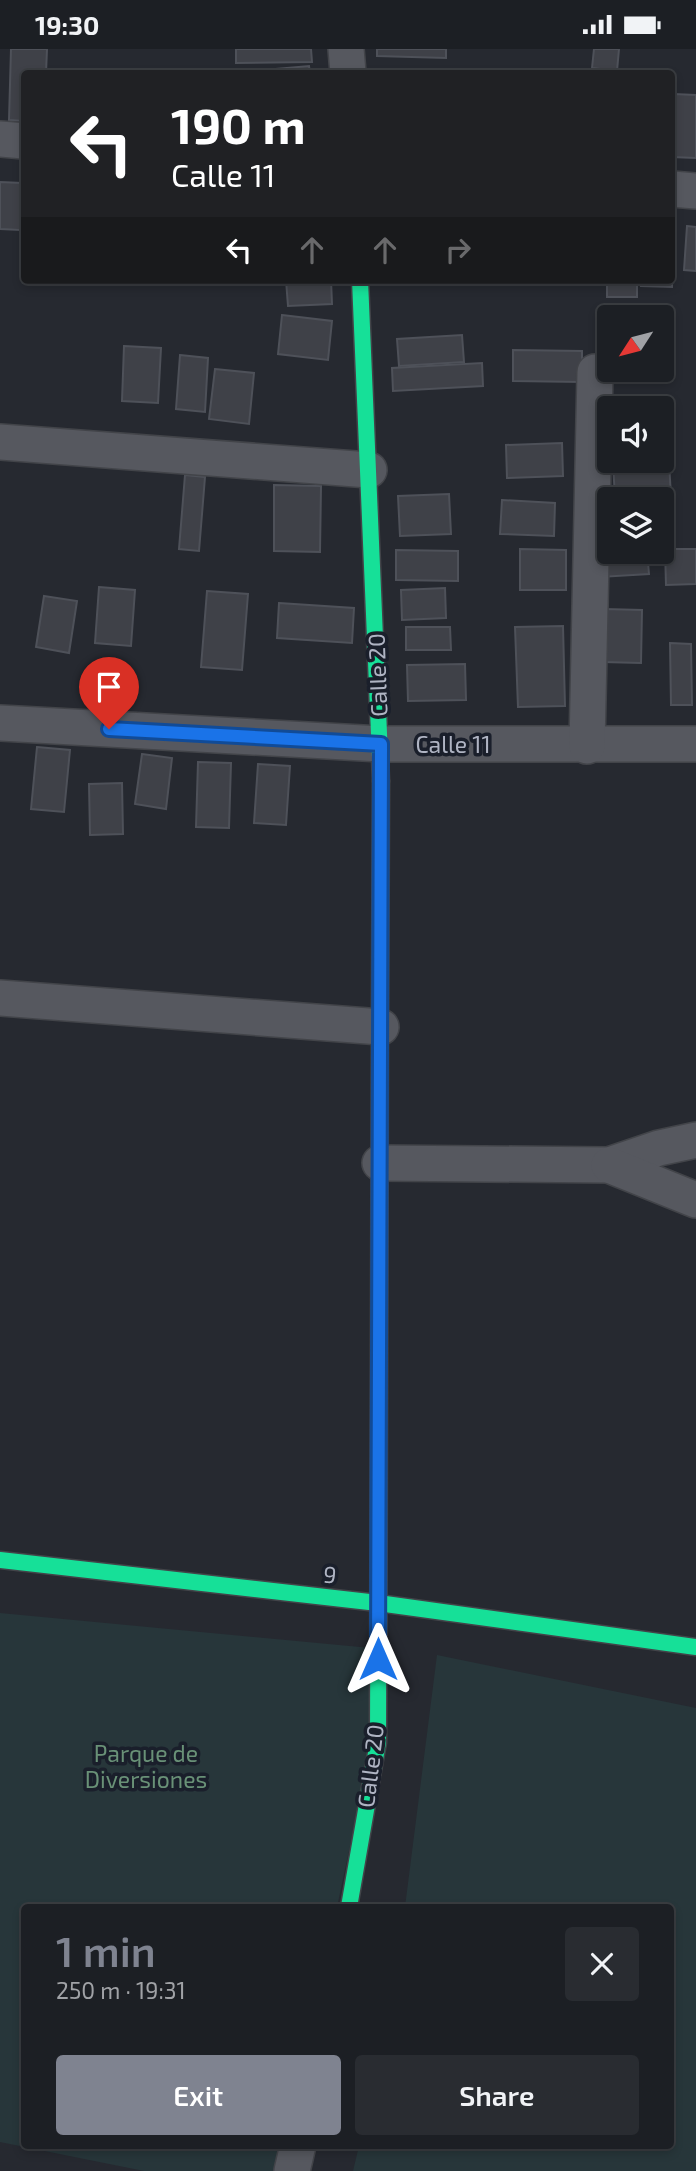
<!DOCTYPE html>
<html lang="en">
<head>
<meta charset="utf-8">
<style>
	body { margin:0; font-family:"Exo 2",sans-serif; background:#292c31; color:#f1f3f6; height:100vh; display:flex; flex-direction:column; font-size:26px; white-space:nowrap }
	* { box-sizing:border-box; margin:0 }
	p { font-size:23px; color:#a0a2a6 }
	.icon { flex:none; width:38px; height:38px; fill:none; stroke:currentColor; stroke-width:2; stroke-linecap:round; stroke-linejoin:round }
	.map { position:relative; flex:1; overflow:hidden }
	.sheet { position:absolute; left:21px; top:1855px; width:653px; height:245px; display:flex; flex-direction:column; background:#1c1f24; border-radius:7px; box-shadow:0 4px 10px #0003,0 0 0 2px #3a3d41 }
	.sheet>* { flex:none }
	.guide { position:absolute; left:21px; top:21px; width:654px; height:214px; border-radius:7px; box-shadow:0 4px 10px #0003,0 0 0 2px #3a3d41; background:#202124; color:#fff; overflow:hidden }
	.needle { width:46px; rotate:234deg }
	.controls { position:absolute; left:597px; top:256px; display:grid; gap:14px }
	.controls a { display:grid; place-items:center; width:77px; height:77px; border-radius:7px; background:#1c1f24; box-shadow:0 4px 10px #0003,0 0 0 2px #3a3d41; font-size:35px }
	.pin { position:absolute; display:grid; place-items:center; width:60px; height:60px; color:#fff; margin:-72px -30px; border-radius:50% 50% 50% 0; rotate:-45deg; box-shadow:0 0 7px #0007 }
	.pin .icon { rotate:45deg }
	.me { position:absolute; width:77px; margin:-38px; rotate:0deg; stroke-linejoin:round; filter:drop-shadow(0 0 5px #0008) }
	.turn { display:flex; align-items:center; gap:24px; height:147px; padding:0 35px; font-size:32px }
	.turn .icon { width:91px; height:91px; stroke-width:2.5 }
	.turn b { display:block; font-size:49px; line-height:60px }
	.lanes { display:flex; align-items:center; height:66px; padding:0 35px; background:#0003; justify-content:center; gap:35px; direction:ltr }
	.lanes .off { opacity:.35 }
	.round { display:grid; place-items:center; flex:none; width:74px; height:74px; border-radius:7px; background:#292c31 }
	.summary { display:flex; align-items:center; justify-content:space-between; height:119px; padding:0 35px }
	h1 { font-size:42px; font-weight:600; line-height:52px; color:#7f8390 }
	.button { display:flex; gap:14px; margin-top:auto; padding:14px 35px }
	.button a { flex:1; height:80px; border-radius:7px; background:#7f8390; color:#fff; font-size:28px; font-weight:600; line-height:80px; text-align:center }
	.button a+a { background:#292c31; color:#f1f3f6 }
	.status { display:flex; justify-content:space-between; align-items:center; height:49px; padding:0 35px; background:#1c1f24; direction:ltr }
	.status svg { height:19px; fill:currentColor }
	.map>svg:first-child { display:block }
</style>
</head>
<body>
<div class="status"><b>19:30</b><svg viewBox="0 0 49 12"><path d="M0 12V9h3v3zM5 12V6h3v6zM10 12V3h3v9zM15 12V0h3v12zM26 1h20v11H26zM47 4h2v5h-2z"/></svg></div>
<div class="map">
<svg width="696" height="2122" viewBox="0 0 696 2122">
	<rect width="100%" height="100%" fill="#262930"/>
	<g fill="#27363a">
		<path d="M0,1564L392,1601L337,1858H24V2096L286,2097L281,2122H144L0,2093Z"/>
		<path d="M437,1606L696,1659V2122H353L359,2097L670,2096V1858H405Z"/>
	</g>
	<g fill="#3f4148" stroke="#4e5159" stroke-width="2">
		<path d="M11,0H47L46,24H24V72L9,71Z"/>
		<path d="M236,0H311L312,13L236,14Z"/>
		<path d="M377,0H446V9L377,7Z"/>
		<path d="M594,0H619L617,22L592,19Z"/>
		<path d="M309,17L310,24H266L265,21Z"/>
		<path d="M674,45L696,46V109L672,108Z"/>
		<path d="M0,133L22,134L20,181L0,180Z"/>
		<path d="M687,177L696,178V222L684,221Z"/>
		<path d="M672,181L674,182L672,238L641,237L642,231H672Z"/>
		<path d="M286,231H331L332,255L288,257Z"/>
		<rect x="607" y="231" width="30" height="17"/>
		<path d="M282,266L332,272L328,311L278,305Z"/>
		<path d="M462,286L464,313L399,317L397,290Z"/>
		<path d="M124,297L161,299L158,354L122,352Z"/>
		<path d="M513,301L582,302V333L513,332Z"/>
		<path d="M180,306L208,309L205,363L176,360Z"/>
		<path d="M482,314L483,337L393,342L392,319Z"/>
		<path d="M215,320L254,324L249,375L209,370Z"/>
		<path d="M662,365L675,366L673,406H662Z"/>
		<path d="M562,394L563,427L507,429L506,396Z"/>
		<path d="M669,413L671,447L615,449L613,414Z"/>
		<path d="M185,426L205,428L199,502L179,500Z"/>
		<path d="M274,436L321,437L320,503L274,502Z"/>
		<path d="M449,445L451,485L400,487L398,447Z"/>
		<path d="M502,451L555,454L554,487L500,485Z"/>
		<path d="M609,479V502H647L649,525L600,528Z"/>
		<path d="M520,500L566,501V541H520Z"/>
		<path d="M665,500H696V535L666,536Z"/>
		<path d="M396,501L458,502V532L396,531Z"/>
		<path d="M99,538L135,541L131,597L95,594Z"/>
		<path d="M445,539L446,569L402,571L401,541Z"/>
		<path d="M207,542L248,545L242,621L201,618Z"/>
		<path d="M44,547L77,552L69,604L36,598Z"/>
		<path d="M279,554L354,559L352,594L277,589Z"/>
		<path d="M604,560L642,561L641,614L603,613Z"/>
		<path d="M563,577L565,657L518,658L515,578Z"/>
		<path d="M406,578H450L451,601H406Z"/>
		<path d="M670,594L691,595L692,656H671Z"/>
		<path d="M465,615L466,651L408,652L407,616Z"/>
		<path d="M37,698L70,701L64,763L31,760Z"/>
		<path d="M142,705L172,709L166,760L135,755Z"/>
		<path d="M198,713L231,714L229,779L196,778Z"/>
		<path d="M258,715L290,717L286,776L254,774Z"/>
		<path d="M122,734L123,785L90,786L89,735Z"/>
	</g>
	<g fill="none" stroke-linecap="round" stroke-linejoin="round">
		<g stroke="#424449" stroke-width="38">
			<g id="street">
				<path d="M346,0L348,24"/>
				<path d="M0,90L24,92"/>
				<path d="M672,140L696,142"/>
				<path d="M0,393L369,421"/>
				<path d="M0,674L381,695H696"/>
				<path d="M587,697L595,323"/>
				<path d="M0,949L381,978"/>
				<path d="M380,1114L609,1116L659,1099L696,1091"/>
				<path d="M609,1116L696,1151"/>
				<path d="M292,2122L298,2096"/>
			</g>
		</g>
		<g stroke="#424449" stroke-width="19">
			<g id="fast">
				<path d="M360,231L381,732"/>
				<path d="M0,1511L378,1554L696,1598"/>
				<path d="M349,1858L378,1693L380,964"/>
			</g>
		</g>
		<g stroke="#424449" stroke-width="19">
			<path id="jam" d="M380,964L381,732"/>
		</g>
		<use href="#street" stroke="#56585f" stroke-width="35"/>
		<use href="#fast" stroke="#16e098" stroke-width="16"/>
		<use href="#jam" stroke="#f24e42" stroke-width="16"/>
	</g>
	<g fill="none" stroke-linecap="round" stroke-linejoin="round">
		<g stroke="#114b97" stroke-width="18">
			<path id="route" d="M109,680L381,695L378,1610"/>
		</g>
		<use href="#route" stroke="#1a73e8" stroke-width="12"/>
	</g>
	<g text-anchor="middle" stroke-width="7" stroke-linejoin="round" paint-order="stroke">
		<g font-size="23" fill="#afb4c3" stroke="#1a1f2b">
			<text transform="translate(378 626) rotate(-92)" y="8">Calle 20</text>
			<text x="453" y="704">Calle 11</text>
			<text transform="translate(330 1526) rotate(6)" y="8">9</text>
			<text transform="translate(371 1717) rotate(-83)" y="8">Calle 20</text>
		</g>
		<g font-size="23" fill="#699177" stroke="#1a1f2b">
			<text x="146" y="1713">Parque de<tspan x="146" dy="26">Diversiones</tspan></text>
		</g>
	</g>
</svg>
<div class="controls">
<a><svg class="needle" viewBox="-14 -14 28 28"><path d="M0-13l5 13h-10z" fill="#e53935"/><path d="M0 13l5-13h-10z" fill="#a0a2a6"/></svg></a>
<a><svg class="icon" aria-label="sound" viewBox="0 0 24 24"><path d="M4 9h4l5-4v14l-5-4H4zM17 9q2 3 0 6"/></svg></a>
<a><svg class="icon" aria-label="layers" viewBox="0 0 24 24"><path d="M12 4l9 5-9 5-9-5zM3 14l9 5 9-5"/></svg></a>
</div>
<div class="pin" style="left:109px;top:680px;background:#d93025"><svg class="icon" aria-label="arrive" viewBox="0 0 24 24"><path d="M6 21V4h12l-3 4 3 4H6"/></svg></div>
<svg class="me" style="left:378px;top:1610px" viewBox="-20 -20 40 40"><path d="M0-17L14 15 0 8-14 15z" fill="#1a73e8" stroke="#fff" stroke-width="4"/></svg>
<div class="guide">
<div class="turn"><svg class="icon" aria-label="left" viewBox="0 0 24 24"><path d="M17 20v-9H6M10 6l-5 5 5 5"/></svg><div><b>190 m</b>Calle 11</div></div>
<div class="lanes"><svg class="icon" aria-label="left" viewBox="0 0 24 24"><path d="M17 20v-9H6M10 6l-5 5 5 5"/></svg><svg class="icon off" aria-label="ahead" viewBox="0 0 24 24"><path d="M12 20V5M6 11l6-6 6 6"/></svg><svg class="icon off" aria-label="ahead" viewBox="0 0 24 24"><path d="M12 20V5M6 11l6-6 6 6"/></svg><svg class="icon off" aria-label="right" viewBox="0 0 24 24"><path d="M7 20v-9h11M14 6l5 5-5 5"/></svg></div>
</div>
<section class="sheet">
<div class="summary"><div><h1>1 min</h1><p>250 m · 19:31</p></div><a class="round"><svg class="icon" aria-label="close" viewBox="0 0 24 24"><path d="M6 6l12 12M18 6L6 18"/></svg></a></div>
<div class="button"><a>Exit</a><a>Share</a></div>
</section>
</div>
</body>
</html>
